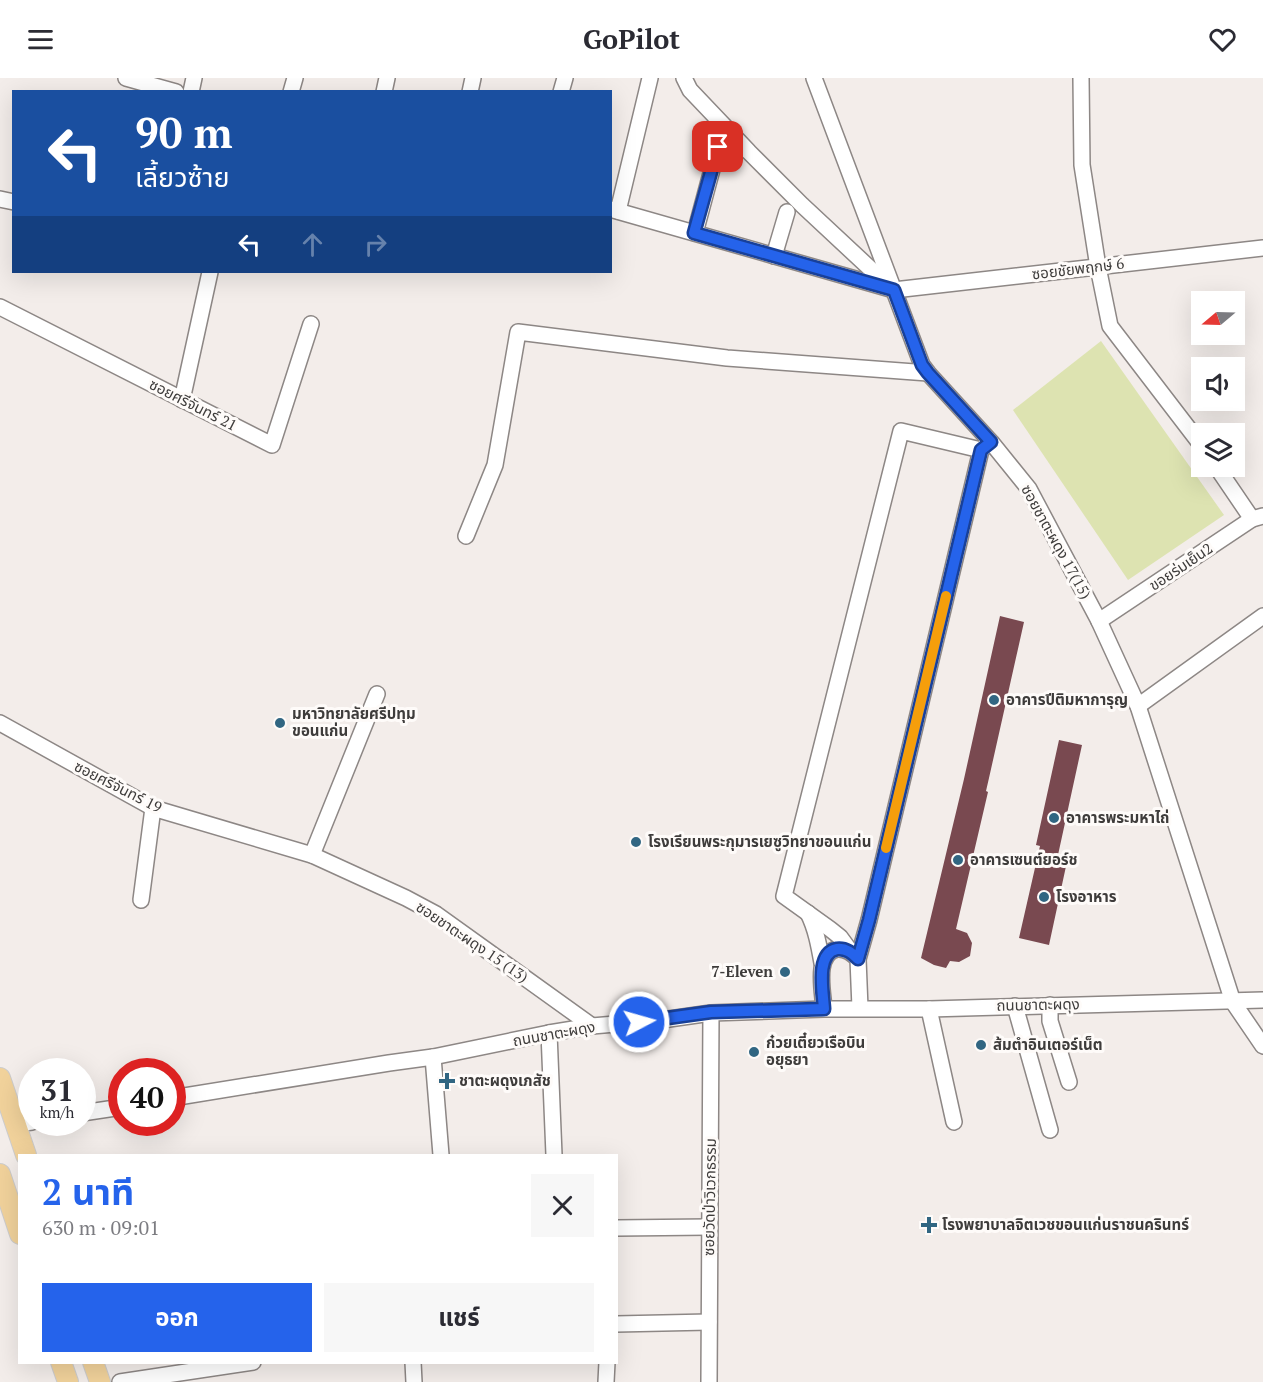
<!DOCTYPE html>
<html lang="th">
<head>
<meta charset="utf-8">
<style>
	body { margin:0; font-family:"PT Serif","Noto Sans Thai",serif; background:#f7f7f7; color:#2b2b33; height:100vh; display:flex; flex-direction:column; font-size:22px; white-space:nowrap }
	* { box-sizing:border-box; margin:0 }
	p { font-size:20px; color:#7c7c81 }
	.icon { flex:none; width:33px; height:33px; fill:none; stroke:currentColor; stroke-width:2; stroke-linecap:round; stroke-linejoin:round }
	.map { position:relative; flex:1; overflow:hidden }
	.side { position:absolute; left:18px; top:1076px; width:600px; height:210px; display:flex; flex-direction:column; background:#fff; border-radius:0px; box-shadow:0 6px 24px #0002 }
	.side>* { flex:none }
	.top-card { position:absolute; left:12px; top:12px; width:600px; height:183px; border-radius:0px; box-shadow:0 6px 24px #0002; background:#1a4fa0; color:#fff; overflow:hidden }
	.needle { width:39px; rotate:251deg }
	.controls { position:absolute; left:1191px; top:213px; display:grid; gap:12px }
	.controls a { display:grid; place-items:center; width:54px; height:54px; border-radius:0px; background:#fff; box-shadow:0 6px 24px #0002; font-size:30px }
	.speed { position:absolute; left:18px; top:980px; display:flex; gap:12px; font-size:30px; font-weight:700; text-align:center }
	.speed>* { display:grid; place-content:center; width:78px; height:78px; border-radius:50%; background:#fff; box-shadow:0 6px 24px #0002; line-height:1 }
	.speed small { font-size:15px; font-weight:400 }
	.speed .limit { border:9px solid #d22; background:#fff; color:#111 }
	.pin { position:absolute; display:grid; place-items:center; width:51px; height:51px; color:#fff; margin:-26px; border-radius:12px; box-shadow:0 3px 9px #0006 }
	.me { position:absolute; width:66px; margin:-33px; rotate:84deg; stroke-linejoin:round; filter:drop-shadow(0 0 4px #0008) }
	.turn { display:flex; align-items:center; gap:21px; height:126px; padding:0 24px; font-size:27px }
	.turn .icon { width:78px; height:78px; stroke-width:2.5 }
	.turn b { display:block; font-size:42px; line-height:51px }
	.lanes { display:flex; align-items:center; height:57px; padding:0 24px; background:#0003; justify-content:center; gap:30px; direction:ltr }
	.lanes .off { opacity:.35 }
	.round { display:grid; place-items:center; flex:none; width:63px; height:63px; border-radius:0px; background:#f7f7f7 }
	.headline { display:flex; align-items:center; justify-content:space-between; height:102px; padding:0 24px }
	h1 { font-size:36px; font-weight:700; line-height:45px; color:#2563eb }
	.cta { display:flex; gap:12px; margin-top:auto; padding:12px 24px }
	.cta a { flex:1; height:69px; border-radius:0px; background:#2563eb; color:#fff; font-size:24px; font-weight:700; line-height:69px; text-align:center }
	.cta a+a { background:#f7f7f7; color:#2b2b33 }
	header { display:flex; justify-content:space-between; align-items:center; height:78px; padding:0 24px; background:#fff; font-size:27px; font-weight:700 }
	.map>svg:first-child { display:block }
</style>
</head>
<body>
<header><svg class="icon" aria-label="menu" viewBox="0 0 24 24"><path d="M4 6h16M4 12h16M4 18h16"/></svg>GoPilot<svg class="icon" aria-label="heart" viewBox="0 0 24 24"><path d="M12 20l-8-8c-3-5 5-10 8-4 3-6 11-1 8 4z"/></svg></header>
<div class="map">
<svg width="1263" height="1304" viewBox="0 0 1263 1304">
	<rect width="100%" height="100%" fill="#f3edea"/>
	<path fill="#dde3b1" d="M1101,263L1224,437L1128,502L1013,332Z"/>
	<g fill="#794950">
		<path d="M1000,538L1024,544L989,700L986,713L988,714L956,851L967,855L972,865L970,878L959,884L950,883L946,890L934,887L921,880L964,701Z"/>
		<path d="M1059,662L1082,667L1058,777L1068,779L1049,867L1019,860L1040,768L1036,767Z"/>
	</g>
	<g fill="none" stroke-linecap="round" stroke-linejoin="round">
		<g stroke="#8d8785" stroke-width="18">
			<g id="minor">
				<path d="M126,0L176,14"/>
				<path d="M684,0L690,12L749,74L802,127L891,210"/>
				<path d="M814,0L922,287L928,295L991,364L1029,411L1099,543L1138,628L1233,924L1263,968"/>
				<path d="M1081,0L1082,87L1098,189L1110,248L1202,368"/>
				<path d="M191,14L194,0"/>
				<path d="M291,14L295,0"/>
				<path d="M384,14L387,0"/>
				<path d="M470,14L473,0"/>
				<path d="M561,14L565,0"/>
				<path d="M0,121L14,124"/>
				<path d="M610,131L894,212L1263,170"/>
				<path d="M618,133L650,0"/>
				<path d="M695,155L718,69"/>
				<path d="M774,178L787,134"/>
				<path d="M0,229L272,367L311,246"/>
				<path d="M182,322L210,194"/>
				<path d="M1216,388L1252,441"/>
				<path d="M466,458L495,387L518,254L727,280L928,295"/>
				<path d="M1099,543L1252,441L1263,438"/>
				<path d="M1138,628L1263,538"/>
				<path d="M0,645L153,730L312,777L406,820L436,836L592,948"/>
				<path d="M312,777L377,616"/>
				<path d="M141,822L153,730"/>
				<path d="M808,835C816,851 819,868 822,885"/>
				<path d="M851,874L840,859L830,851L784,818L901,353L981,372"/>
				<path d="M858,881L869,842L981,372L989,365"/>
				<path d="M1050,927V943L1069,1004"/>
				<path d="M1015,928L1050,1052"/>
				<path d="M824,931C823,914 814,876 837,871C846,870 852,875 858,881L860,930"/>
				<path d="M929,931L954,1044"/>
				<path d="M549,955L554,1077"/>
				<path d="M433,979L441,1077"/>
				<path d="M172,1020L389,985L433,979L549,955L592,948L662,942L711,935L824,931H929L1263,922"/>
				<path d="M82,1035L122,1029"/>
				<path d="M16,1046L32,1044"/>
				<path d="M616,1150L709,1149"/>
				<path d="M616,1246L709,1244"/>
				<path d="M413,1284L414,1304"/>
				<path d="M120,1304L253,1284"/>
				<path d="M606,1304L607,1284"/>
				<path d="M709,1304L711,935"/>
			</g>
		</g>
		<g stroke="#cdcccc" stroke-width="22">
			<g id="major">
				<path d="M0,1000L26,1077"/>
				<path d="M0,1096L20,1156"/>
				<path d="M61,1284L68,1304"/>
				<path d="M93,1284L100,1304"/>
			</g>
		</g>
		<use href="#minor" stroke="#fff" stroke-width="15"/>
		<use href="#major" stroke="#f1d29b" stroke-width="20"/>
	</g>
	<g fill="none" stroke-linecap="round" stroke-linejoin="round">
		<g stroke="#184099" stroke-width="15">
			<path id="route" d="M639,944L711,934L824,931C823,914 815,875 837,871C846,870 852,875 858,881L869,842L981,372L991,364L928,295L922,287L894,212L694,155L718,69"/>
		</g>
		<use href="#route" stroke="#2563eb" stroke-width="10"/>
		<path stroke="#f59e0b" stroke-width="10" d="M886,770L946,518"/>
	</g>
	<g fill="#316682" stroke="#fefbf9" stroke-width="2">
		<circle cx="994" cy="622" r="6"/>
		<circle cx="280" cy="645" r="6"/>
		<circle cx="1054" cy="740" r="6"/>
		<circle cx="636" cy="764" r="6"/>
		<circle cx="958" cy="782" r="6"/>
		<circle cx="1044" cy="819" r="6"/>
		<circle cx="785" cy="894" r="6"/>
		<circle cx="981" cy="967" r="6"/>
		<circle cx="754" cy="974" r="6"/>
		<path d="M444 994h6v6h6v6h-6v6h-6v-6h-6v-6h6z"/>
		<path d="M926 1138h6v6h6v6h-6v6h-6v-6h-6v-6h6z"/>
	</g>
	<g text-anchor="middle" stroke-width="6" stroke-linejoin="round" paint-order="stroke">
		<g font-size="15" fill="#3e3c3b" stroke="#fefbf9">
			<text transform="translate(1078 191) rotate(-7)" y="5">ซอยชัยพฤกษ์ 6</text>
			<text transform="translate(193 327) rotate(27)" y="5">ซอยศรีจันทร์ 21</text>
			<text transform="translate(1056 464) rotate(61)" y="5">ซอยชาตะผดุง 17(15)</text>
			<text transform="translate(1181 489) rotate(-34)" y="5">ขอยร่มเย็น2</text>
			<text transform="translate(118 709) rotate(27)" y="5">ซอยศรีจันทร์ 19</text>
			<text transform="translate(472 864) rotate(34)" y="5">ซอยชาตะผดุง 15 (13)</text>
			<text transform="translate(1038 927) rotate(-1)" y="5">ถนนชาตะผดุง</text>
			<text transform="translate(554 956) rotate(-10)" y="5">ถนนชาตะผดุง</text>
			<text transform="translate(710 1119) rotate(-89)" y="5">ซอยวัดป่าวิเวกธรรม</text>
		</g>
		<g font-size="15" font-weight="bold" fill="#3e3c3b" stroke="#fefbf9" text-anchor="start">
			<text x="1006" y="627">อาคารปีติมหาการุญ</text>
			<text x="292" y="641">มหาวิทยาลัยศรีปทุม<tspan x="292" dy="17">ขอนแก่น</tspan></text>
			<text x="1066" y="745">อาคารพระมหาไถ่</text>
			<text x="648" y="769">โรงเรียนพระกุมารเยซูวิทยาขอนแก่น</text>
			<text x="970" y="787">อาคารเซนต์ยอร์ช</text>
			<text x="1056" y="824">โรงอาหาร</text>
			<text x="773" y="899" text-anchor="end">7-Eleven</text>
			<text x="766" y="970">ก๋วยเตี๋ยวเรือบิน<tspan x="766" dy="17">อยุธยา</tspan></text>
			<text x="993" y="972">ส้มตำอินเตอร์เน็ต</text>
			<text x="459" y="1008">ชาตะผดุงเภสัช</text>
			<text x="942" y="1152">โรงพยาบาลจิตเวชขอนแก่นราชนครินทร์</text>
		</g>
	</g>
</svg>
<div class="controls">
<a><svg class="needle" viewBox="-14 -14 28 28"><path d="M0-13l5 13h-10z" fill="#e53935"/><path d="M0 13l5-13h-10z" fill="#7c7c81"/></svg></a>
<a><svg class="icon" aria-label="sound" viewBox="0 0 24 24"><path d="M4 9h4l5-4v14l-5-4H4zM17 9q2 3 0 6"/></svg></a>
<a><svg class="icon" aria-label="layers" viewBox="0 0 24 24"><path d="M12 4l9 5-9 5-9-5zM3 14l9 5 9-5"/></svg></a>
</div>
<div class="speed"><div>31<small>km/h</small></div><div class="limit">40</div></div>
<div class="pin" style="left:718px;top:69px;background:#d93025"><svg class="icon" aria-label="arrive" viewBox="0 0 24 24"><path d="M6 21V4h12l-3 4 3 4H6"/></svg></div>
<svg class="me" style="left:639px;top:944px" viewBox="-20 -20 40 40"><circle r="17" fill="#2563eb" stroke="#fff" stroke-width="3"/><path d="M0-11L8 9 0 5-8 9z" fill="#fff"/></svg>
<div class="top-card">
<div class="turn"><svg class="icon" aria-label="left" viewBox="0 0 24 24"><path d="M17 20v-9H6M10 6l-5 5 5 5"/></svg><div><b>90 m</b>เลี้ยวซ้าย</div></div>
<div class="lanes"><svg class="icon" aria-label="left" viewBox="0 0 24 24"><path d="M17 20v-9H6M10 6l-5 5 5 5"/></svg><svg class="icon off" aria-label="ahead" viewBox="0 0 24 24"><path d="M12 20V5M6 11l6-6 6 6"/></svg><svg class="icon off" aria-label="right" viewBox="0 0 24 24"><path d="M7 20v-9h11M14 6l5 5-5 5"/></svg></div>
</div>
<section class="side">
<div class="headline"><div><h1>2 นาที</h1><p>630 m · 09:01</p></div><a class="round"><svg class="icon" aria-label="close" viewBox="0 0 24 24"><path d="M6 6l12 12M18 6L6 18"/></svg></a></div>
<div class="cta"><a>ออก</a><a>แชร์</a></div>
</section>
</div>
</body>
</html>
